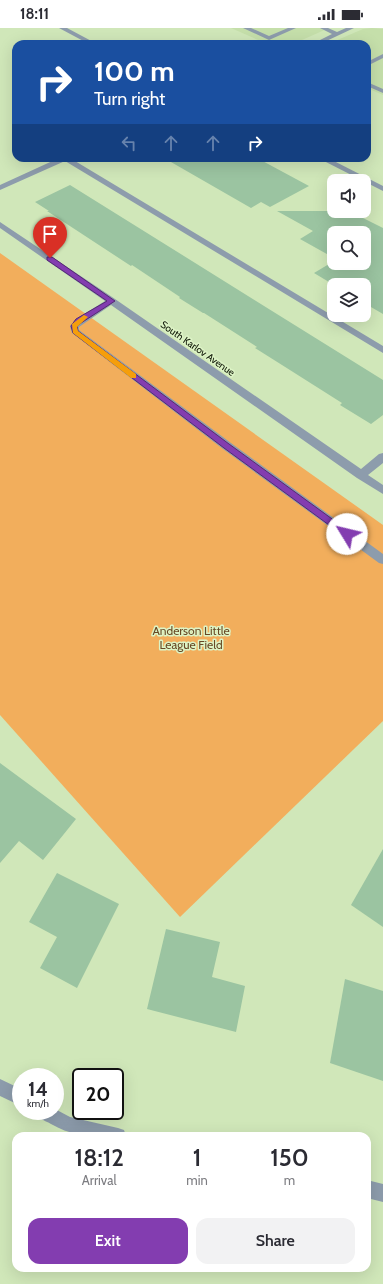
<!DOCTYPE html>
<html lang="en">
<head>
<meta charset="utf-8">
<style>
	body { margin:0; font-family:Cabin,sans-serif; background:#f2f2f3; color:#2b2b33; height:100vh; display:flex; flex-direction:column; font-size:15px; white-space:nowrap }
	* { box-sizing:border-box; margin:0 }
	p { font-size:13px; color:#7c7c81 }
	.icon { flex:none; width:22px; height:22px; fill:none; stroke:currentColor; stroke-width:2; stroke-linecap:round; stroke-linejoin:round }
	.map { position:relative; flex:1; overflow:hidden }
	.sheet { position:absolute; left:12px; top:1104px; width:359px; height:140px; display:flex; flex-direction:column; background:#fff; border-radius:12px; box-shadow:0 4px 16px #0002 }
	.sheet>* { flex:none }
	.banner { position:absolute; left:12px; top:12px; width:359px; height:122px; border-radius:12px; box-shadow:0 4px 16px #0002; background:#1a4fa0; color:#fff; overflow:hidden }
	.tools { position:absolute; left:327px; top:146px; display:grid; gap:8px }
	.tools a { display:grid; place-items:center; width:44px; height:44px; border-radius:8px; background:#fff; box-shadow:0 4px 16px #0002; font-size:20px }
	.speed { position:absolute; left:12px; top:1040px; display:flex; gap:8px; font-size:20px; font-weight:700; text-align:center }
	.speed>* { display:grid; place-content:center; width:52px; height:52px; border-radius:50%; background:#fff; box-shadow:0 4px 16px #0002; line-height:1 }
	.speed small { font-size:10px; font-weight:400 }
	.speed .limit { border:2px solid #111; border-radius:6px; background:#fff; color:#111 }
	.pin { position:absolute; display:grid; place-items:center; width:34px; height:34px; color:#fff; margin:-41px -17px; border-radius:50% 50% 50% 0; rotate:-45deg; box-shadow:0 0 4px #0007 }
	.pin .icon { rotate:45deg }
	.me { position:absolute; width:44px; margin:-22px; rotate:306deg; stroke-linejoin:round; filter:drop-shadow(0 0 3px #0008) }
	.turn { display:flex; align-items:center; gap:14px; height:84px; padding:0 16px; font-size:18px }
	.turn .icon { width:52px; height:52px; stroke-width:2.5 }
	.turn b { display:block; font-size:28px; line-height:34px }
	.lanes { display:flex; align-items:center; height:38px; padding:0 16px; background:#0003; justify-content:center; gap:20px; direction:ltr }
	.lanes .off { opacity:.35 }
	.eta { display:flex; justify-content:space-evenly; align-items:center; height:68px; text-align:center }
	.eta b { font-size:24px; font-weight:600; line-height:28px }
	.action { display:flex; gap:8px; margin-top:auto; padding:8px 16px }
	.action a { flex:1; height:46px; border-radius:12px; background:#833db0; color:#fff; font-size:16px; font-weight:600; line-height:46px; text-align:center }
	.action a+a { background:#f2f2f3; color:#2b2b33 }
	.status { display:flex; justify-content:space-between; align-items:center; height:28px; padding:0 20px; background:#fff; direction:ltr }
	.status svg { height:11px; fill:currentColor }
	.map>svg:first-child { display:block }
</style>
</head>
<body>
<div class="status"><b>18:11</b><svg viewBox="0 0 49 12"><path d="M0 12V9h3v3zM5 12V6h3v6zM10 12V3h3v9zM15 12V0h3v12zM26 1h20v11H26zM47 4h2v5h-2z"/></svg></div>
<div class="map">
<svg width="383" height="1256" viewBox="0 0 383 1256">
	<rect width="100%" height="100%" fill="#d0e7b9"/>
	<g fill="#c5dfaa">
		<path d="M231,0H329L293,16H267Z"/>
		<path d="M372,0L383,1V67L367,60V16H328L363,1Z"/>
	</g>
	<path fill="#f2ae5c" d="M0,225L383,497V693L180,889L0,687Z"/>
	<g fill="#9bc4a1">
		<path d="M164,130H257L309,158L270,179L261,174L251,180Z"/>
		<path d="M70,157L383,352V387L371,396L340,377L342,375L282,337L255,320L257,319L204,285H203L179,270L180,269L132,237L131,238L47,183H49L35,174Z"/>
		<path d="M277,183H349L383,200V286L364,275V257H334L314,245L334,233V235H364V205H334V230L300,211L313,203Z"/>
		<path d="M0,735L76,791L43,832L19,813L0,835Z"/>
		<path d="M383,821V899L351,877Z"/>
		<path d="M57,845L119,876L77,960L40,940L57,909L29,894Z"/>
		<path d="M166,901L220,914L212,949L245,958L236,1004L147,981Z"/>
		<path d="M345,951L383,963V1053L330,1035Z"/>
	</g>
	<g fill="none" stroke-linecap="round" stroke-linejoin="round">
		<g fill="#8d9cac" fill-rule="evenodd">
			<path d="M59,0H67L97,16H89Z"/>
			<path d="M243,0H251L269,8L288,0H296L269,12Z"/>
			<path d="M320,0H328L337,4L346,0H354L320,16H312L332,6Z"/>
			<path d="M383,26V30L367,38V34Z"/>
			<path d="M367,54L383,61V65L367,58Z"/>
			<path d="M59,130H70L383,318V325L65,133L0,162V157Z"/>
			<path d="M318,130H328L383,158V163Z"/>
			<path d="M0,194L115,271L361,441L379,426L383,425V435L368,447L383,457V466L357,450L111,277L79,299V302L231,415L383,526V536L379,535L223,421L72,305L70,298L76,291L105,273L0,200Z"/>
			<path d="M0,1051L21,1061V1078L0,1068Z"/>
			<path d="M55,1081L70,1089L118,1100L124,1102L126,1108C97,1108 77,1111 51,1096C44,1092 38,1091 35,1083H55Z"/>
			<path d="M367,1152L383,1156V1174L367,1170Z"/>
		</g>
	</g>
	<path fill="#833db0" stroke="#552872" d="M47,229H52L115,273L81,295L77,298L78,303L229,416L350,504L351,506L350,508H344L224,420L73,305L71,298L76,291L107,273L47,232Z"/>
	<path fill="#f59e0b" d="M84,287L88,289L77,299L78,303L136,346V350H131L73,305L72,296Z"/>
	<g text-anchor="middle" stroke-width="3" stroke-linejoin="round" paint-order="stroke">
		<g font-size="10" fill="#0e1606" stroke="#ddf4c6">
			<text transform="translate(198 320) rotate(35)" y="4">South Karlov Avenue</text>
		</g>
		<g font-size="12" fill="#684925" stroke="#ddf4c6">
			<text x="191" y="607">Anderson Little<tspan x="191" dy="14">League Field</tspan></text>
		</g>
	</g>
</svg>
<div class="tools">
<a><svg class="icon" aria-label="sound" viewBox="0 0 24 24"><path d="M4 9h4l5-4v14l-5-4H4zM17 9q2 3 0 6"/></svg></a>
<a><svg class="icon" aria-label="search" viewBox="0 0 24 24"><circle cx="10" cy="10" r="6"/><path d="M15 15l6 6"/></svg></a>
<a><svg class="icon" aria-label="layers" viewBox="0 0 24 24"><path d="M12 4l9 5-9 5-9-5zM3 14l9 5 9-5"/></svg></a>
</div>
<div class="speed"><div>14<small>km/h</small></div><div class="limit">20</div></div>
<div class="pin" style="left:50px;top:230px;background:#d93025"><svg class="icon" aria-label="arrive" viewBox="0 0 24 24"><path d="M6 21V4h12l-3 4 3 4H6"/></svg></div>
<svg class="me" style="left:347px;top:506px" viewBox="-20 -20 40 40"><circle r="19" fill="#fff"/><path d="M0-13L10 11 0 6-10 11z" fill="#833db0"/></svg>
<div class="banner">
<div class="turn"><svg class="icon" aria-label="right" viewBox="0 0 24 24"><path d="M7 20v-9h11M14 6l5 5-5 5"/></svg><div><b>100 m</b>Turn right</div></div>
<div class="lanes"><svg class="icon off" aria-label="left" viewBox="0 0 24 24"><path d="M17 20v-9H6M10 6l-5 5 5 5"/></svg><svg class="icon off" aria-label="ahead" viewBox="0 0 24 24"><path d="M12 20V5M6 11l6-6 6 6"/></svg><svg class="icon off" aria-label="ahead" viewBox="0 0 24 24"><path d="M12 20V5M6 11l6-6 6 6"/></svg><svg class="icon" aria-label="right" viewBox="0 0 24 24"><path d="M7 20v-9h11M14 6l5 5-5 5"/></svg></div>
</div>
<section class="sheet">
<div class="eta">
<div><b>18:12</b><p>Arrival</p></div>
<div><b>1</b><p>min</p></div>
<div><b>150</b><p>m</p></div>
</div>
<div class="action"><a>Exit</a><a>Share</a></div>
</section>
</div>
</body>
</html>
